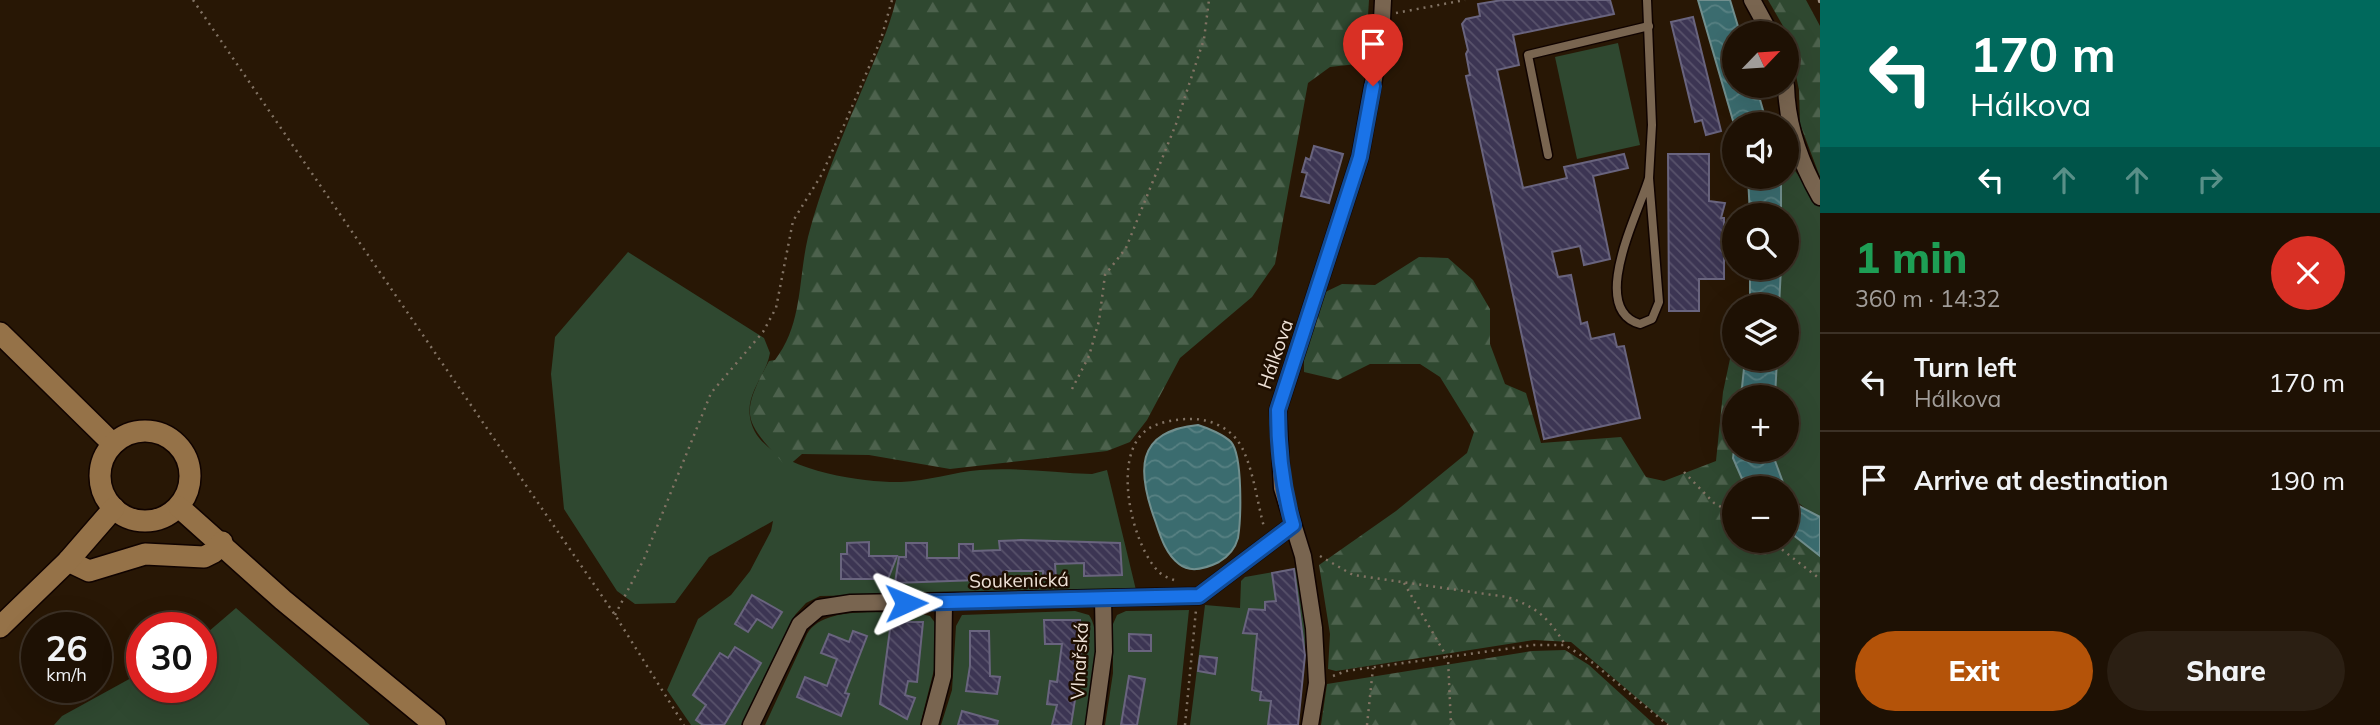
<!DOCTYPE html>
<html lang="en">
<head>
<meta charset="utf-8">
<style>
	body { margin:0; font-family:Mulish,sans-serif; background:#2b1f13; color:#f1f3f6; height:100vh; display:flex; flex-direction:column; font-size:26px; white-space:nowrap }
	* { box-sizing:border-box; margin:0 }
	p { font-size:23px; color:#a19d9a }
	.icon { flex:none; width:38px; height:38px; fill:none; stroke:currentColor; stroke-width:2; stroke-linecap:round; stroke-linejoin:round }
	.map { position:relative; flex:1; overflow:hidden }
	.side { display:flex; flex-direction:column; background:#1e1104; width:560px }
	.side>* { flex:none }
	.top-card { background:#00695c; color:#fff; overflow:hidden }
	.needle { width:46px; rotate:65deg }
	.fabs { position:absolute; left:1722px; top:21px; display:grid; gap:14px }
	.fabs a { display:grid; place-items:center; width:77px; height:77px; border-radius:50%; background:#1e1104; box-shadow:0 7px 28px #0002,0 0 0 2px #3c3126; font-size:35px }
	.speed { position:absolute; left:21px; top:612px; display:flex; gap:14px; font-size:35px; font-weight:700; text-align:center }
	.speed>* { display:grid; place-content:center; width:91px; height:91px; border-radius:50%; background:#1e1104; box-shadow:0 7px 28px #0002,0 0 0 2px #3c3126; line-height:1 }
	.speed small { font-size:18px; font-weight:400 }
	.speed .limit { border:10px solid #d22; background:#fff; color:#111 }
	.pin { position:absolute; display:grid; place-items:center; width:60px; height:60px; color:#fff; margin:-72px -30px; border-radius:50% 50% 50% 0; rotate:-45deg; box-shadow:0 0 7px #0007 }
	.pin .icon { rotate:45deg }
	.me { position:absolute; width:77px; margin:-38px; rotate:89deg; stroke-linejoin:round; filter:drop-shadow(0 0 5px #0008) }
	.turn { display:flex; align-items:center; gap:24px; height:147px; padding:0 35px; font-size:32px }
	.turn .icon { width:91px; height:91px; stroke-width:2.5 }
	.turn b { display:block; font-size:49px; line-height:60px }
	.lanes { display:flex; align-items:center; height:66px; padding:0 35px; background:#0003; justify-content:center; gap:35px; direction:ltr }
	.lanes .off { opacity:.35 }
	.round { display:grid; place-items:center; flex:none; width:74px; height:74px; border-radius:37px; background:#2b1f13 }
	.head { display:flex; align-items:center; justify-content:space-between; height:119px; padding:0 35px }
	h1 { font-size:42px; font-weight:800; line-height:52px; color:#1e9e55 }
	.button { display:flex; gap:14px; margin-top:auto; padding:14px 35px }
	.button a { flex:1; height:80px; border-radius:42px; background:#b45309; color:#fff; font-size:28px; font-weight:800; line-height:80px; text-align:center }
	.button a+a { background:#2b1f13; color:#f1f3f6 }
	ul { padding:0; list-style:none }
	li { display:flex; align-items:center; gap:21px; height:98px; padding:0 35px; border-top:2px solid #3c3126 }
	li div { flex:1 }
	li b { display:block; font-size:26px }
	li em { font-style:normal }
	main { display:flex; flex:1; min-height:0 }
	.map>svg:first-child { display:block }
</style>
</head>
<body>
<main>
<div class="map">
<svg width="1820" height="725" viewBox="0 0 1820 725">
	<defs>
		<pattern id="forest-firs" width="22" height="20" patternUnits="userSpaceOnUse" patternTransform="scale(1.75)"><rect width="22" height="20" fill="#2f4830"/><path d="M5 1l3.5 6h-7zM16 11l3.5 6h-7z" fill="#4d624d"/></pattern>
		<pattern id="water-waves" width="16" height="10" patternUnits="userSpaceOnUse" patternTransform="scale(1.75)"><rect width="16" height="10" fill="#3b6c6f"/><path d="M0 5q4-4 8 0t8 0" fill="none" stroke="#588183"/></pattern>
		<pattern id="building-back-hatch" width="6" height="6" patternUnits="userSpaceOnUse" patternTransform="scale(1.75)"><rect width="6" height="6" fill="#3c3553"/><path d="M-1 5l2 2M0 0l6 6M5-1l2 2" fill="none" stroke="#58526b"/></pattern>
	</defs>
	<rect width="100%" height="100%" fill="#281705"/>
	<g fill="#2f4830">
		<path d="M1618,43L1640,145L1577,159L1555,57Z"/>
		<path d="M1787,159L1820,207V517C1786,499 1782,485 1771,450H1787V397H1775L1777,359H1787V306H1779L1781,268H1787V215H1781V177H1787Z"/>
		<path d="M628,252L764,338L770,353C766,376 746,392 750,417C757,469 861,483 901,482C928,481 954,472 980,470C1017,467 1056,473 1092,474L1107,470L1136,590L820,596L806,603L795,615L756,701L741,725H691L667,690L698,619L731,595L750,571L771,531L773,521L709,557L675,603L635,604L617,591L564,509L551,374L555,337Z"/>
		<path d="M1297,568L1306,637L1298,725H1190L1205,605L1240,608L1241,581L1245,577Z"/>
		<path d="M236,608L370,725H54L62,716L142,672V688H201V638Z"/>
		<path d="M1189,610L1177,725H1105L1113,673V624L1117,615L1126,611Z"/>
		<path d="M1075,611L1089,615C1104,635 1090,701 1085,725H941L952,690L956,626L962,615Z"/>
		<path d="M917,613L930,616L936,624V662L920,725H765L807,634C824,604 886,614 917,613Z"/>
	</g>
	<g fill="url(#forest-firs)">
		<path d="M896,0H1369L1365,63L1330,67L1308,83L1275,264L1252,297L1180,358L1147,420L1130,442L1107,451L950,469L869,455L802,454L787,467C745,421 738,418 769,361L775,360C803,324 798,279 808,237C821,186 843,134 864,85C876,56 889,30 896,0Z"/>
		<path d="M1768,0H1806L1820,26V177L1800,124L1799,90L1787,33Z"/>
		<path d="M1419,257L1448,258L1473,280L1490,309V344L1505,384L1526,393L1541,443L1621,437L1646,477L1664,481L1716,461L1723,392L1734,340V359H1745L1741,397H1734L1733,458L1746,488H1734V541H1787V530L1820,556V725H1669L1571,642L1534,640L1336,671L1328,669L1330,634L1319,565L1396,511L1467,453L1474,432L1440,377L1420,364H1370L1338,380L1304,372V318L1319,295L1342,284L1375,285Z"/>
		<path d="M1565,650L1589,665L1655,725H1321L1327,684L1532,651Z"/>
	</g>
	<g fill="url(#water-waves)" stroke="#718f8e" stroke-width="2">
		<path d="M1698,0H1730L1740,33H1734V86H1756L1767,124H1734Z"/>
		<path d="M1748,177H1781V215H1750Z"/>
		<path d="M1750,268H1781L1779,306H1750Z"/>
		<path d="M1745,359H1777L1775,397H1741Z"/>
		<path d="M1198,425C1208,428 1224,435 1231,442C1243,456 1241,519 1238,538C1235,549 1229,556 1219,562C1207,568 1191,574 1179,564C1166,554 1161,538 1156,523C1137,472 1134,431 1198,425Z"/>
		<path d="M1734,450H1771L1785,488H1746L1733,458Z"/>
		<path d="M1787,491L1797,505L1820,517V556L1787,530Z"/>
	</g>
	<g fill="url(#building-back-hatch)" stroke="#69647e" stroke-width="2">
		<path d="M1502,0H1610L1614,14L1513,35L1519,65L1497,70L1523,188L1567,178L1564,167L1624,154L1628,168L1593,176L1610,259L1584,265L1580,246L1552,252L1558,277L1571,275L1581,324L1587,322L1591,339L1614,334L1617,347L1624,346L1640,418L1544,439L1466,76L1470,75L1466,54L1468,50L1462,24L1466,19L1480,16L1478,4Z"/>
		<path d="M1693,17L1721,131L1706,135L1702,120L1695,122L1671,22Z"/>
		<path d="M1314,146L1343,154L1329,203L1301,196L1307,173L1302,172L1306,158L1310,160Z"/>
		<path d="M1668,154H1709V201L1725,203L1721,218H1724V279H1699V311H1669Z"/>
		<path d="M1021,540L1120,543L1122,575L1084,576V563L1055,564L1056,578H1043V571H1006V579L895,583L899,557H906V543H927V558H959V544H973V551L1000,550L999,541Z"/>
		<path d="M869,542V556H897L888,579H841V554H847V543Z"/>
		<path d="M1294,569L1305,655L1298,725H1268L1271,701L1260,700L1261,692L1252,690L1257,634L1243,633L1249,609L1265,610V602L1276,601L1272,573Z"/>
		<path d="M752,595L782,612L772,628L757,619L748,632L735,624Z"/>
		<path d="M1044,620H1080L1081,662L1071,725H1052L1057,705L1047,704L1050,681L1057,682L1062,644H1045Z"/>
		<path d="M891,622H923L917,682L908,681L905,695L915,698L907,719L880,704Z"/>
		<path d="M853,631L867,636L845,693L849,694L841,716L797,697L805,677L827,686L837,659L821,653L829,634L849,642Z"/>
		<path d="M970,631H989L990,676L1000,677L997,694L966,691L970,666Z"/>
		<path d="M1129,634L1151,635V651H1129Z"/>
		<path d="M735,647L761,663L724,725H703L696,720L706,705L693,695L720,653L728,658Z"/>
		<path d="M1200,656L1217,658L1215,674L1198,671Z"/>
		<path d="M1129,676L1145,679L1137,725H1121Z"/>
		<path d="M962,711L998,721L997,725H958Z"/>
	</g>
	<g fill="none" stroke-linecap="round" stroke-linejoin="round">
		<g stroke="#100300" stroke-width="11">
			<g id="lane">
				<path d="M1647,0L1652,125L1649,178L1659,302L1652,319L1640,324C1587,309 1640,210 1649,178"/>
				<path d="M1548,155L1528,55L1649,26"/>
			</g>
		</g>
		<g stroke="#100300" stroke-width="19">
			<g id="street">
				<path d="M1752,0L1770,33"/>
				<path d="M1786,86C1787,126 1800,162 1820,197"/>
				<path d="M751,725L800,624L819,608L851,603L1199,596L1293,525"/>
				<path d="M930,725L943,676L944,602"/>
				<path d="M1094,725L1104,652L1103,599"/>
				<path d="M1310,725L1317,683L1314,628L1303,556L1282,488L1278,410L1360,157L1381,39L1383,0"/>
			</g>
		</g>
		<g stroke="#100300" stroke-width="24">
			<g id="secondary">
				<path d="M0,333L113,444"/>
				<circle cx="145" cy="476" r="45"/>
				<path d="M179,507L283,600L435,725"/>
				<path d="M68,561L89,571L145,554L204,557L214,552L222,542"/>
				<path d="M0,627L68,561L114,508"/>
			</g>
		</g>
		<g stroke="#827364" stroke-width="2.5" stroke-dasharray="2 5" stroke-linecap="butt">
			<path d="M193,0L615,615L684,725"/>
			<path d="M1396,13L1465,0"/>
			<path d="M1072,389L1089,356L1099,321L1105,275L1126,248L1176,124L1204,39L1209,0"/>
			<path d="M1684,472L1714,503L1734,514"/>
			<path d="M1771,541L1820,579"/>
			<path d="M1320,556L1353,575L1507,597C1535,606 1549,618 1564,643"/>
			<path d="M1174,580C1169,578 1163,576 1159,572C1132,546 1110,454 1148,429C1159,422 1176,419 1189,419C1206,418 1227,426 1237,440C1252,459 1257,502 1264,527"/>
			<path d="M1404,583L1448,659L1451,725"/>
			<path d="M615,615L644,559L711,393L763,332L776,308L793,221L822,174L845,123L881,39L892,0"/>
			<path d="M1333,676L1346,671L1534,645H1565L1593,663L1668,725"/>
			<path d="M1185,725L1196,610"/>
			<path d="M1367,725L1373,668"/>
		</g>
		<use href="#lane" stroke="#796550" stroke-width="8"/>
		<use href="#street" stroke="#796550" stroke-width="16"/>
		<use href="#secondary" stroke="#957248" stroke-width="21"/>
		<path stroke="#9c8d7f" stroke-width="4.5" d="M1820,0V1"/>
	</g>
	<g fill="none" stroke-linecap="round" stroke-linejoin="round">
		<g stroke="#114b97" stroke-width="18">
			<path id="route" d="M906,603L1199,596L1293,525C1282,486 1278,450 1278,410L1360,157L1373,86"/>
		</g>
		<use href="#route" stroke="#1a73e8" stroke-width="12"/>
	</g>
	<g text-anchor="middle" stroke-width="5" stroke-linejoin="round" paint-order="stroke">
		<g font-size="19" fill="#efe2d7" stroke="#1e0e00">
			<text transform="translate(1275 354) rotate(-71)" y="7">Hálkova</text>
			<text transform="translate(1019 580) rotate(-1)" y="7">Soukenická</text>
			<text transform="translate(1079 661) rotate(-87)" y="7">Vlnařská</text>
		</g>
	</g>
</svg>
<div class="fabs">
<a><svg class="needle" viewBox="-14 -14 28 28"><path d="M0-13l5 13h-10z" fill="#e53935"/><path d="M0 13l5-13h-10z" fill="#a19d9a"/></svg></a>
<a><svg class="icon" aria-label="sound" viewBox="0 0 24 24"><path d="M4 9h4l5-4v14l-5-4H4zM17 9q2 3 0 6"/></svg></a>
<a><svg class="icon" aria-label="search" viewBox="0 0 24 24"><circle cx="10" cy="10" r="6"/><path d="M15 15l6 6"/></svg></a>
<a><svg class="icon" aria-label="layers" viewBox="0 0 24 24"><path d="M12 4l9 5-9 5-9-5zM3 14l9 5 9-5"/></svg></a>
<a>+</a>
<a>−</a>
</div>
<div class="speed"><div>26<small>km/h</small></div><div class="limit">30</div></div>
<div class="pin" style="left:1373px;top:86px;background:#d93025"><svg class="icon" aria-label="arrive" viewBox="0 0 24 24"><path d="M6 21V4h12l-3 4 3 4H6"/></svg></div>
<svg class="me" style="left:906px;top:603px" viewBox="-20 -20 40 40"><path d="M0-17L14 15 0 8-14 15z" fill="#1a73e8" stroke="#fff" stroke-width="4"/></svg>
</div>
<section class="side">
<div class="top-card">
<div class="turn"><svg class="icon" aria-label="left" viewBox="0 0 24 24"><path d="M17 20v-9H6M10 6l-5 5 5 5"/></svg><div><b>170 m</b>Hálkova</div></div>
<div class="lanes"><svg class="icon" aria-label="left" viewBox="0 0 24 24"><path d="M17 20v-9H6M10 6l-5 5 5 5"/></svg><svg class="icon off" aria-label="ahead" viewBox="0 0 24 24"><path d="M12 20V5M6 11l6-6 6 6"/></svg><svg class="icon off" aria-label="ahead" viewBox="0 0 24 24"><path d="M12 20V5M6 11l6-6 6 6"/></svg><svg class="icon off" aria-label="right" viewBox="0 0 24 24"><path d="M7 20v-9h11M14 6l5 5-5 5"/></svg></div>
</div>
<div class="head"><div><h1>1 min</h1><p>360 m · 14:32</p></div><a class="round" style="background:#d93025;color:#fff"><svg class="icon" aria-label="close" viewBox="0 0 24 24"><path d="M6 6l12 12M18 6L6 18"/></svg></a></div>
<ul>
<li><svg class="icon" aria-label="left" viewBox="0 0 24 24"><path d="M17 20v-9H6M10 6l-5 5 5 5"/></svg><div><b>Turn left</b><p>Hálkova</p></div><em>170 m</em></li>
<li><svg class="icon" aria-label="arrive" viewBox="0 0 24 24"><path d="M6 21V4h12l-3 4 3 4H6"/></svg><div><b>Arrive at destination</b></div><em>190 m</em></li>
</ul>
<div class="button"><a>Exit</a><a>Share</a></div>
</section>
</main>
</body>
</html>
